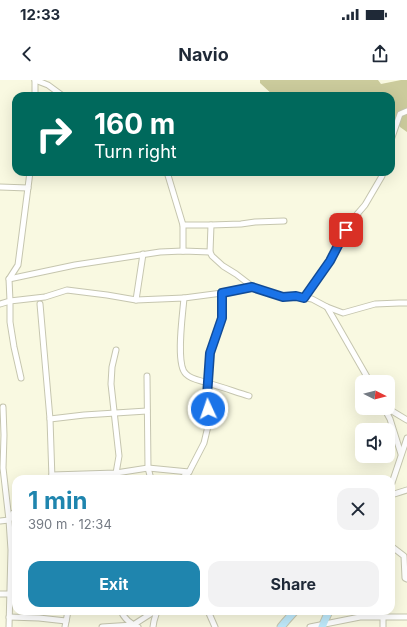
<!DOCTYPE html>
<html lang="en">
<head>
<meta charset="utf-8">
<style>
	body { margin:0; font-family:Inter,sans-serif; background:#f2f2f3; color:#1f2937; height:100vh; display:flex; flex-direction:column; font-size:15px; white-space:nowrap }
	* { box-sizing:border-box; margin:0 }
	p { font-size:13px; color:#747a83 }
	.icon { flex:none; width:22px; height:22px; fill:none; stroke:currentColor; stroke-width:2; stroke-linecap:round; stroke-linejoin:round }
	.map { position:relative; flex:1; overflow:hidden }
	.side { position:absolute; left:12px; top:395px; width:383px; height:140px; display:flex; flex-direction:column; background:#fff; border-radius:12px; box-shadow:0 4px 16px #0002 }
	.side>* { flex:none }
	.guide { position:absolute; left:12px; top:12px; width:383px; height:84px; border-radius:12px; box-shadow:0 4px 16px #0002; background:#00695c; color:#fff; overflow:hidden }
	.needle { width:26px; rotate:96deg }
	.fabs { position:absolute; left:355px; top:295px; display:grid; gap:8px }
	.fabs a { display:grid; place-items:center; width:40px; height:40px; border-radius:8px; background:#fff; box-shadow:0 4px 16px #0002; font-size:20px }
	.pin { position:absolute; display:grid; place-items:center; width:34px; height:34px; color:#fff; margin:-17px; border-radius:8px; box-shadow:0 2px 6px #0006 }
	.me { position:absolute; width:44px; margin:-22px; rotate:357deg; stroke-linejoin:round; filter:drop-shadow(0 0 3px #0008) }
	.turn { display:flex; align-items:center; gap:14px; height:84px; padding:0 16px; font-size:18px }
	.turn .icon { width:52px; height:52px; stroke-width:2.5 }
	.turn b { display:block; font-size:28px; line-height:34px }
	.round { display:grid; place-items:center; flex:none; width:42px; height:42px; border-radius:12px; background:#f2f2f3 }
	.head { display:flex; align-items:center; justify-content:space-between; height:68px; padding:0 16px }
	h1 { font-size:24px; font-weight:700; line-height:30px; color:#1f85ae }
	.action { display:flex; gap:8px; margin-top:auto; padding:8px 16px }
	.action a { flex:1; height:46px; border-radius:12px; background:#1f85ae; color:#fff; font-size:16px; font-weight:700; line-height:46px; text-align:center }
	.action a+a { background:#f2f2f3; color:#1f2937 }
	.status { display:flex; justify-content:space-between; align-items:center; height:28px; padding:0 20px; background:#fff; direction:ltr }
	.status svg { height:11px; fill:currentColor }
	header { display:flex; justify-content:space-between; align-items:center; height:52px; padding:0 16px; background:#fff; font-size:18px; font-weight:700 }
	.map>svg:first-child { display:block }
</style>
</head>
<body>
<div class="status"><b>12:33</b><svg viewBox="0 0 49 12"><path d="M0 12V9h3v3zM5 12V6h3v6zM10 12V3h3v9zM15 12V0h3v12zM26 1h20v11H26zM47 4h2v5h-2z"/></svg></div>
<header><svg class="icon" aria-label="back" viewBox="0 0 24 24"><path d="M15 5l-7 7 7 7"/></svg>Navio<svg class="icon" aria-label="share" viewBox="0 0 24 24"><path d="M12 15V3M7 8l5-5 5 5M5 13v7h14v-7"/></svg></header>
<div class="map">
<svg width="407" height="547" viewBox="0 0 407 547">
	<rect width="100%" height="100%" fill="#f9f9e1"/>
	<path fill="#cbcb9c" d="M260,0H378L381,4L401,0H407V52L400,47L391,32V16H274L260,3Z"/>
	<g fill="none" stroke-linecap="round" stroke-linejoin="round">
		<g stroke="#c6c6af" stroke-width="7">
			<g id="street">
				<path d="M35,0L48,5L63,16"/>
				<path d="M35,16V0"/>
				<path d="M391,60L400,34L407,31"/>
				<path d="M167,92L183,145V171"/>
				<path d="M0,107L28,108"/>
				<path d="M183,145H211L241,144L255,142L284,141"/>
				<path d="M211,145L210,172L212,176L223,186L236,194L253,207L283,217L295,216L312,219L327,227L370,302"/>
				<path d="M9,199L75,185L160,172L183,171L210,172"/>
				<path d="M184,218L222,213L253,207"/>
				<path d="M304,218L330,181L340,162L353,139L365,125L382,96L383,92"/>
				<path d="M136,220L143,174"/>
				<path d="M0,224L10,221L9,199L18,185L30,92"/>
				<path d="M40,224L50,339L52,399"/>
				<path d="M327,227L343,233L375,224L399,223H407"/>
				<path d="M147,296L148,388L151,399"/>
				<path d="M21,298L14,267L10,242V221L45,217L67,210L107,215L136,220L184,218C183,232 175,285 186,294C192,300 200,300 208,303C222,307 236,312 249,316"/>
				<path d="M3,327L4,355L3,388L9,440L11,470L9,547"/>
				<path d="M388,327L392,331L407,340"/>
				<path d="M384,328L390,339L401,374"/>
				<path d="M50,339L84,335L147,331"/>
				<path d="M52,395L116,393L148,388L189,392L188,393"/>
				<path d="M115,399L119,376L111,304L112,287L116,270"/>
				<path d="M181,399L189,392L204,363L209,342L207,316L210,273L223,238L222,213"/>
				<path d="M391,406L407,358"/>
				<path d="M391,415L407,410"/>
				<path d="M0,441L9,440L13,433L16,432"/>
				<path d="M391,466L404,476L405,498L407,499"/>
				<path d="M0,514H10"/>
				<path d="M121,531C124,538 131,544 138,547"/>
				<path d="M208,531L215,547"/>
				<path d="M9,537L39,538L66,541"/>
				<path d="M383,537V547"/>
				<path d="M65,547L68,531"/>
				<path d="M102,547L133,545L155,531"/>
				<path d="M153,547L154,541L157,531"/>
				<path d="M310,547L360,537H407"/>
			</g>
		</g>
		<g stroke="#c6c6af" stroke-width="9">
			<g id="secondary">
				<path d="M281,547L286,541L295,531"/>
				<path d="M322,547L329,531"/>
			</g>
		</g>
		<use href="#street" stroke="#fff" stroke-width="5"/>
		<use href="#secondary" stroke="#bee9fa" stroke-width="7"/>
	</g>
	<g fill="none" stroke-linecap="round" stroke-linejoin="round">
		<g stroke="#114b97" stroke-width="10">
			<path id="route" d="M208,329L207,316L210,273L222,238V213L252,207L283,217L296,216L304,218L330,181L346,150"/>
		</g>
		<use href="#route" stroke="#1a73e8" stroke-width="7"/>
	</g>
</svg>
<div class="fabs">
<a><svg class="needle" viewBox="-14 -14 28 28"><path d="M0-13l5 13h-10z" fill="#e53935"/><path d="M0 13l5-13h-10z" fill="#747a83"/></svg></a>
<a><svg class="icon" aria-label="sound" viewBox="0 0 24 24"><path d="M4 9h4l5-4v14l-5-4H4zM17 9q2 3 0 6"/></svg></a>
</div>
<div class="pin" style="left:346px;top:150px;background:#d93025"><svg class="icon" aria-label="arrive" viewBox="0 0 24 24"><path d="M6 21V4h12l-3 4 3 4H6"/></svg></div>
<svg class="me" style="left:208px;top:329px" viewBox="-20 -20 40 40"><circle r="17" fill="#1a73e8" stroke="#fff" stroke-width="3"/><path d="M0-11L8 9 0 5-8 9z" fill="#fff"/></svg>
<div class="guide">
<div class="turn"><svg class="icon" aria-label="right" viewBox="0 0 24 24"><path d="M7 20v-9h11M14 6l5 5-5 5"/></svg><div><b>160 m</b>Turn right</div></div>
</div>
<section class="side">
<div class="head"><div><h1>1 min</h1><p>390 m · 12:34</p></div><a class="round"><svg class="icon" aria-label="close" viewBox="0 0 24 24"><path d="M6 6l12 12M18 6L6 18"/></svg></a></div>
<div class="action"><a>Exit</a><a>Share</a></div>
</section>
</div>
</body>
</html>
